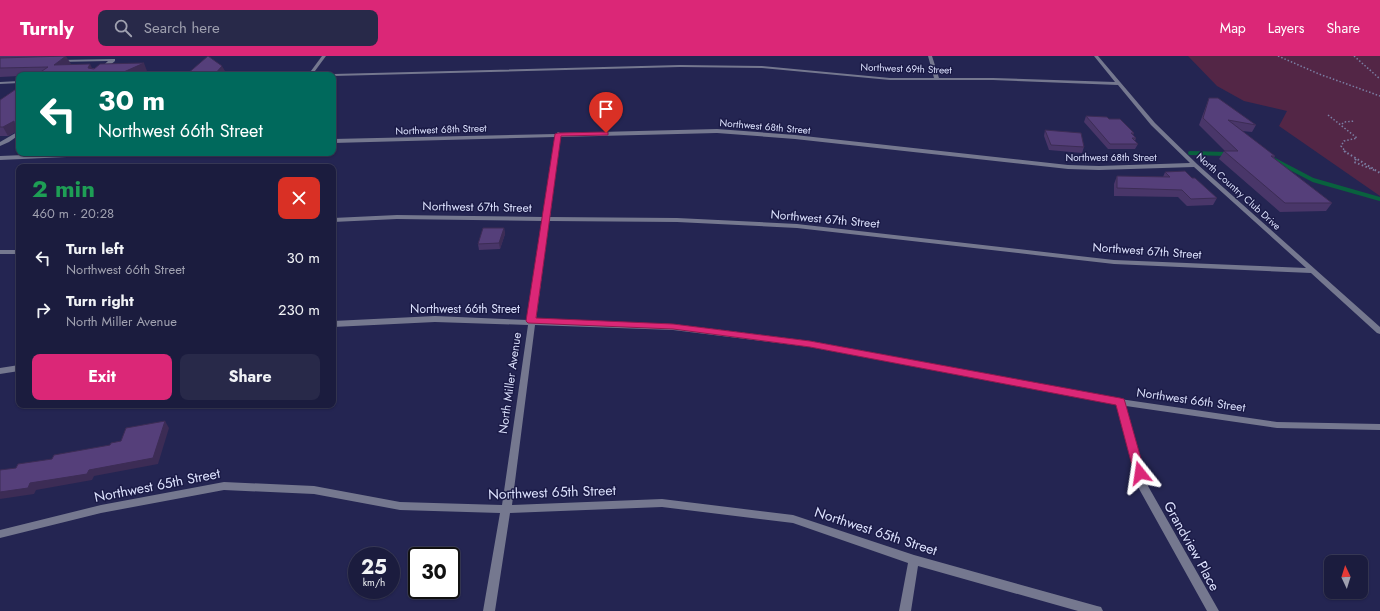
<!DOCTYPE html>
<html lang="en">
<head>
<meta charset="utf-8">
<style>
	body { margin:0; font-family:Jost,sans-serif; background:#282949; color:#f1f3f6; height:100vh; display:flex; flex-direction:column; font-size:15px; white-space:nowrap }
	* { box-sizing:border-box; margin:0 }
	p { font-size:13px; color:#a0a1b0 }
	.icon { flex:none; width:22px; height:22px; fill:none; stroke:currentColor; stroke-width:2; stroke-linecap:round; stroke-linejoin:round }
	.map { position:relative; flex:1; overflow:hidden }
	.drawer { position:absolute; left:16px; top:108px; width:320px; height:244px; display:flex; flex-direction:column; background:#1b1c3e; border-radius:8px; box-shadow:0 1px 3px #0004,0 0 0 1px #393a58 }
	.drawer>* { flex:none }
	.guide { position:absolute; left:16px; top:16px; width:320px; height:84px; border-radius:8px; box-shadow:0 1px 3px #0004,0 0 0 1px #393a58; background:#00695c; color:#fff; overflow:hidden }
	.needle { width:26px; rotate:356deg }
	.fabs { position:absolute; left:1324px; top:499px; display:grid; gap:8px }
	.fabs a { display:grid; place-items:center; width:44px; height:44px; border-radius:8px; background:#1b1c3e; box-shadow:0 1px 3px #0004,0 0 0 1px #393a58; font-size:20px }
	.speed { position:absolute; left:348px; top:491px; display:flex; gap:8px; font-size:20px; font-weight:700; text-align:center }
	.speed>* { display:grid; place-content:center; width:52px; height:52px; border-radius:50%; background:#1b1c3e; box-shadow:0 1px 3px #0004,0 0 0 1px #393a58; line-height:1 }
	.speed small { font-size:10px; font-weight:400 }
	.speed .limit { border:2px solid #111; border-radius:6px; background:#fff; color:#111 }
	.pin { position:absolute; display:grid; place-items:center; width:34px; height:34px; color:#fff; margin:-41px -17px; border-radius:50% 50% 50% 0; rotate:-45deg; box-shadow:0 0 4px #0007 }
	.pin .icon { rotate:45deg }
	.me { position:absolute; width:44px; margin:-22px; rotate:345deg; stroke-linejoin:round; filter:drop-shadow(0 0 3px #0008) }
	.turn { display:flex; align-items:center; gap:14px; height:84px; padding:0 16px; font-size:18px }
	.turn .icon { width:52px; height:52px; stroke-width:2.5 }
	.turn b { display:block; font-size:28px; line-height:34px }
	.round { display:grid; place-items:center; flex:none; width:42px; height:42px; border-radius:8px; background:#282949 }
	.headline { display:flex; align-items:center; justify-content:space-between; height:68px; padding:0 16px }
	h1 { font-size:24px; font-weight:700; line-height:30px; color:#1e9e55 }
	.action { display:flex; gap:8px; margin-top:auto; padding:8px 16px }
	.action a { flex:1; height:46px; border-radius:8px; background:#db2777; color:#fff; font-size:16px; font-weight:700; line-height:46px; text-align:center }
	.action a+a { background:#282949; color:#f1f3f6 }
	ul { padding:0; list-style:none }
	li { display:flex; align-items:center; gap:12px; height:52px; padding:0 16px }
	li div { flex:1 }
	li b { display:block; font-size:15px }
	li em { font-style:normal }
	header { display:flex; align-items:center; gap:24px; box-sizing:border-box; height:56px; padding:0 20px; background:#db2777; color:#fff }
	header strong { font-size:19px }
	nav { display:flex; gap:22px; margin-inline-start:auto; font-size:14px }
	.search { width:280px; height:36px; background:#282949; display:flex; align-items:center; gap:10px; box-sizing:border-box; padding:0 14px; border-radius:8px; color:#a0a1b0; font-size:15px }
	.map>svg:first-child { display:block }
</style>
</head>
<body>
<header>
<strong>Turnly</strong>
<div class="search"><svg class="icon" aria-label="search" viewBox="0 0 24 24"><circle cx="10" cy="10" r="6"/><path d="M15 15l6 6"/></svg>Search here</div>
<nav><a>Map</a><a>Layers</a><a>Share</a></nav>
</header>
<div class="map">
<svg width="1380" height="555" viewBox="0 0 1380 555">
	<rect width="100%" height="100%" fill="#242552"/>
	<path fill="#532646" d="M1188,0H1380V140L1279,70L1287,55L1244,45L1217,30Z"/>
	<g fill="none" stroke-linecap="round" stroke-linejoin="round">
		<g stroke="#09613e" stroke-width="4">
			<path d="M1190,97L1227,98"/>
			<path d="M1269,101L1313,124L1380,143"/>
		</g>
		<g stroke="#7b7ea3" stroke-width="1.5" stroke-dasharray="1.5 2" stroke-linecap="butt">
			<path d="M1278,0L1319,18L1380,40"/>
			<path d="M1354,0L1380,23"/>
			<path d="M1328,59L1357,82L1344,85L1341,90L1346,96"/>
			<path d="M1342,68L1344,66L1355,65"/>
		</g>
		<g stroke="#7b7ea3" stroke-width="2" stroke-dasharray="1.5 2.5" stroke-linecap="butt">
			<path d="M1344,95L1380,117"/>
			<path d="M1356,103L1354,106L1374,114"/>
		</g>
		<g fill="#75788f" fill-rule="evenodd">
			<path d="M113,3H115V5L98,19H93L108,5L58,6L56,5L58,4Z"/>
			<path d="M19,25V27L0,28V26Z"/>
			<path d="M19,75V79L9,86L0,90V86Z"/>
		</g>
		<g fill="#75788f" fill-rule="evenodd">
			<path d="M322,0H326L312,19H308Z"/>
			<path d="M928,0H932L939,22H993L1115,26L1094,0H1098L1155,67L1197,108L1380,271V278L1377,277L1311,217L1114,208L797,172L677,166L549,165L536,264L673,268L810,285L1120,343L1277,366L1380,368V374L1277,372L1126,350L1148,430L1219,555H1207L1138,431L1116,348L810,291L673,274L535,269L512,449L662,443L793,459L914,499L1097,550L1101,551L1103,555H1078L918,510L911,555H899L908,507L793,467L662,451L510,457L495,555H483L500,457L400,454L314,438L224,434L101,457L0,482V474L101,449L224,426L314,430L400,446L502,449L528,269L435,266L333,271V265L435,260L528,264L543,165L397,163L333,166V162L397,159L543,161L555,81L333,87V83L556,78L558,76L560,77L717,73L795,79L1068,109L1099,110L1190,107L1151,69L1118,29L993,24H890L762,12L680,11L333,20V19H331L333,18L680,9L762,10L890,22H934ZM717,77L795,83L1068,113L1099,114L1194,111L1306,212L1114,204L797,168L677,162L550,161L560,81Z"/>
			<path d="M72,97H114L111,99L0,104V100Z"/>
			<rect x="0" y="194" width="19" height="4"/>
			<path d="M19,309V315L0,318V312Z"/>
		</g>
	</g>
	<g fill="#493669">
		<path d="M0,0H50L49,1L71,8L70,9L92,12L147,15L138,19H19V20L0,21Z"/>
		<path d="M19,31V77L17,75L8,80H0V44Z"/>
		<path d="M1209,42L1256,69L1252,76L1242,75L1275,100L1274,102L1332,147L1326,155L1280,156L1219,103L1224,95H1225L1199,69L1206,50Z"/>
		<path d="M1086,60L1109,63L1134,77L1133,79L1136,82L1135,85L1138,88L1135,93H1108L1084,66Z"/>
		<path d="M1045,74L1084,91L1082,97L1049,94L1044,80Z"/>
		<path d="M1165,116L1192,122L1217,142L1213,149L1187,150L1178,141L1114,140V128L1117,120L1163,121Z"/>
		<path d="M504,172L505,178L500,193L479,194L478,188Z"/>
	</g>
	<g fill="#3c2c55">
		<path d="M66,0L71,8L59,17L54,9Z"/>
		<path d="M144,7L147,15L138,19H117Z"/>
		<path d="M90,8L94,16L88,12Z"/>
		<path d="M222,10L225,15L221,19H214Z"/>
		<path d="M14,65L15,71L17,75L8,80L3,71Z"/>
		<path d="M504,172L505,178L500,193L499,187Z"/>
		<path d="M165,365L169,372L158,408L94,420L92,424L36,434L34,438L0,443V436L30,427L89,414Z"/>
	</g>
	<g fill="#553f7a" stroke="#3c2c55">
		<path d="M66,0L54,9L90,8L88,12L94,13L100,8L144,7L117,19H36L48,11L0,12V2Z"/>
		<path d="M208,0L222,10L214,19H186Z"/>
		<path d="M19,31V70L15,71L14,65L3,71H0V44Z"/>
		<path d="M1209,42H1218L1256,69L1228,64L1275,100H1271L1332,147H1285L1224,95H1238L1203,62Z"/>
		<path d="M1086,60L1107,61L1109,63H1120L1134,77H1131L1136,82H1132L1138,88H1110Z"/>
		<path d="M1045,74L1081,77L1084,91L1051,89Z"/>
		<path d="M1185,115L1192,122H1195L1217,142L1191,143L1182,134L1117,132V120L1170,121L1165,116Z"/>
		<path d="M483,172H504L499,187L478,188Z"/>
		<path d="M165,365L153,402L89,414L87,418L30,427L28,432L0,436V414L16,412L18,408L52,403L54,399L110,389L111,387L121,385L126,372Z"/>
	</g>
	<path fill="#db2777" stroke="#8e194d" d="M606,76H608V79L561,80L536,262L673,268L810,285L1120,342L1124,343L1125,346L1145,417L1143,420L1140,421L1136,420L1134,417L1116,349L810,291L673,273L528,267L526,265L555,78L558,77Z"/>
	<g text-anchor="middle" stroke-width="3" stroke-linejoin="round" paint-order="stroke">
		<g font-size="10" fill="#dce1fd" stroke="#1b1b47">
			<text transform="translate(906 12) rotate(2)" y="4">Northwest 69th Street</text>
			<text transform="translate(765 70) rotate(5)" y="4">Northwest 68th Street</text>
			<text transform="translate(441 73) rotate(-2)" y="4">Northwest 68th Street</text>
			<text x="1111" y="105">Northwest 68th Street</text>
			<text transform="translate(1239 135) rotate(42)" y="4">North Country Club Drive</text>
		</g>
		<g font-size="12" fill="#dce1fd" stroke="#1b1b47">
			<text transform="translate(477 151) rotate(1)" y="4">Northwest 67th Street</text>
			<text transform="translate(825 163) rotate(5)" y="4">Northwest 67th Street</text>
			<text transform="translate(1147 195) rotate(4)" y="4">Northwest 67th Street</text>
			<text x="465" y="257">Northwest 66th Street</text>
			<text transform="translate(510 327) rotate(-82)" y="4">North Miller Avenue</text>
			<text transform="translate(1191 344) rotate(8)" y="4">Northwest 66th Street</text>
		</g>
		<g font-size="14" fill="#dce1fd" stroke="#1b1b47">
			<text transform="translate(157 429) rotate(-11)" y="5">Northwest 65th Street</text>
			<text transform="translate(552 436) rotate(-2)" y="5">Northwest 65th Street</text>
			<text transform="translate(876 475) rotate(18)" y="5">Northwest 65th Street</text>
			<text transform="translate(1192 490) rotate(61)" y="5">Grandview Place</text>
		</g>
	</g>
</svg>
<div class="fabs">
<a><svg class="needle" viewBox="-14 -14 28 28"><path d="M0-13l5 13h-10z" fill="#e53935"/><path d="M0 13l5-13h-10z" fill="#a0a1b0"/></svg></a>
</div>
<div class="speed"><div>25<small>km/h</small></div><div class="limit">30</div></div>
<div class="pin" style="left:606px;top:77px;background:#d93025"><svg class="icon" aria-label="arrive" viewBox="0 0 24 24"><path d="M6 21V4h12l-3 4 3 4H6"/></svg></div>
<svg class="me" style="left:1140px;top:417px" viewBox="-20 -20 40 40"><path d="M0-17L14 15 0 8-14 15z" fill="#db2777" stroke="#fff" stroke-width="4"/></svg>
<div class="guide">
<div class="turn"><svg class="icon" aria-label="left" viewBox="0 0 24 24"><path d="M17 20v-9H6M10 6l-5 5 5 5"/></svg><div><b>30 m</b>Northwest 66th Street</div></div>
</div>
<section class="drawer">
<div class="headline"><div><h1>2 min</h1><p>460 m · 20:28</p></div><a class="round" style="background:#d93025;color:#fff"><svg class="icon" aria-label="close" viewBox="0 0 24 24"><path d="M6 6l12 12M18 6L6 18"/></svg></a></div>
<ul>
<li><svg class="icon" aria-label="left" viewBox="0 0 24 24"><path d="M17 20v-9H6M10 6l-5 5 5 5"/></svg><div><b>Turn left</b><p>Northwest 66th Street</p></div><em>30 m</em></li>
<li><svg class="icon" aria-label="right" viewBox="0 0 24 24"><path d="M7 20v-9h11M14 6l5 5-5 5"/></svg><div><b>Turn right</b><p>North Miller Avenue</p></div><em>230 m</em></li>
</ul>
<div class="action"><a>Exit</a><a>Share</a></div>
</section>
</div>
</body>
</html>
